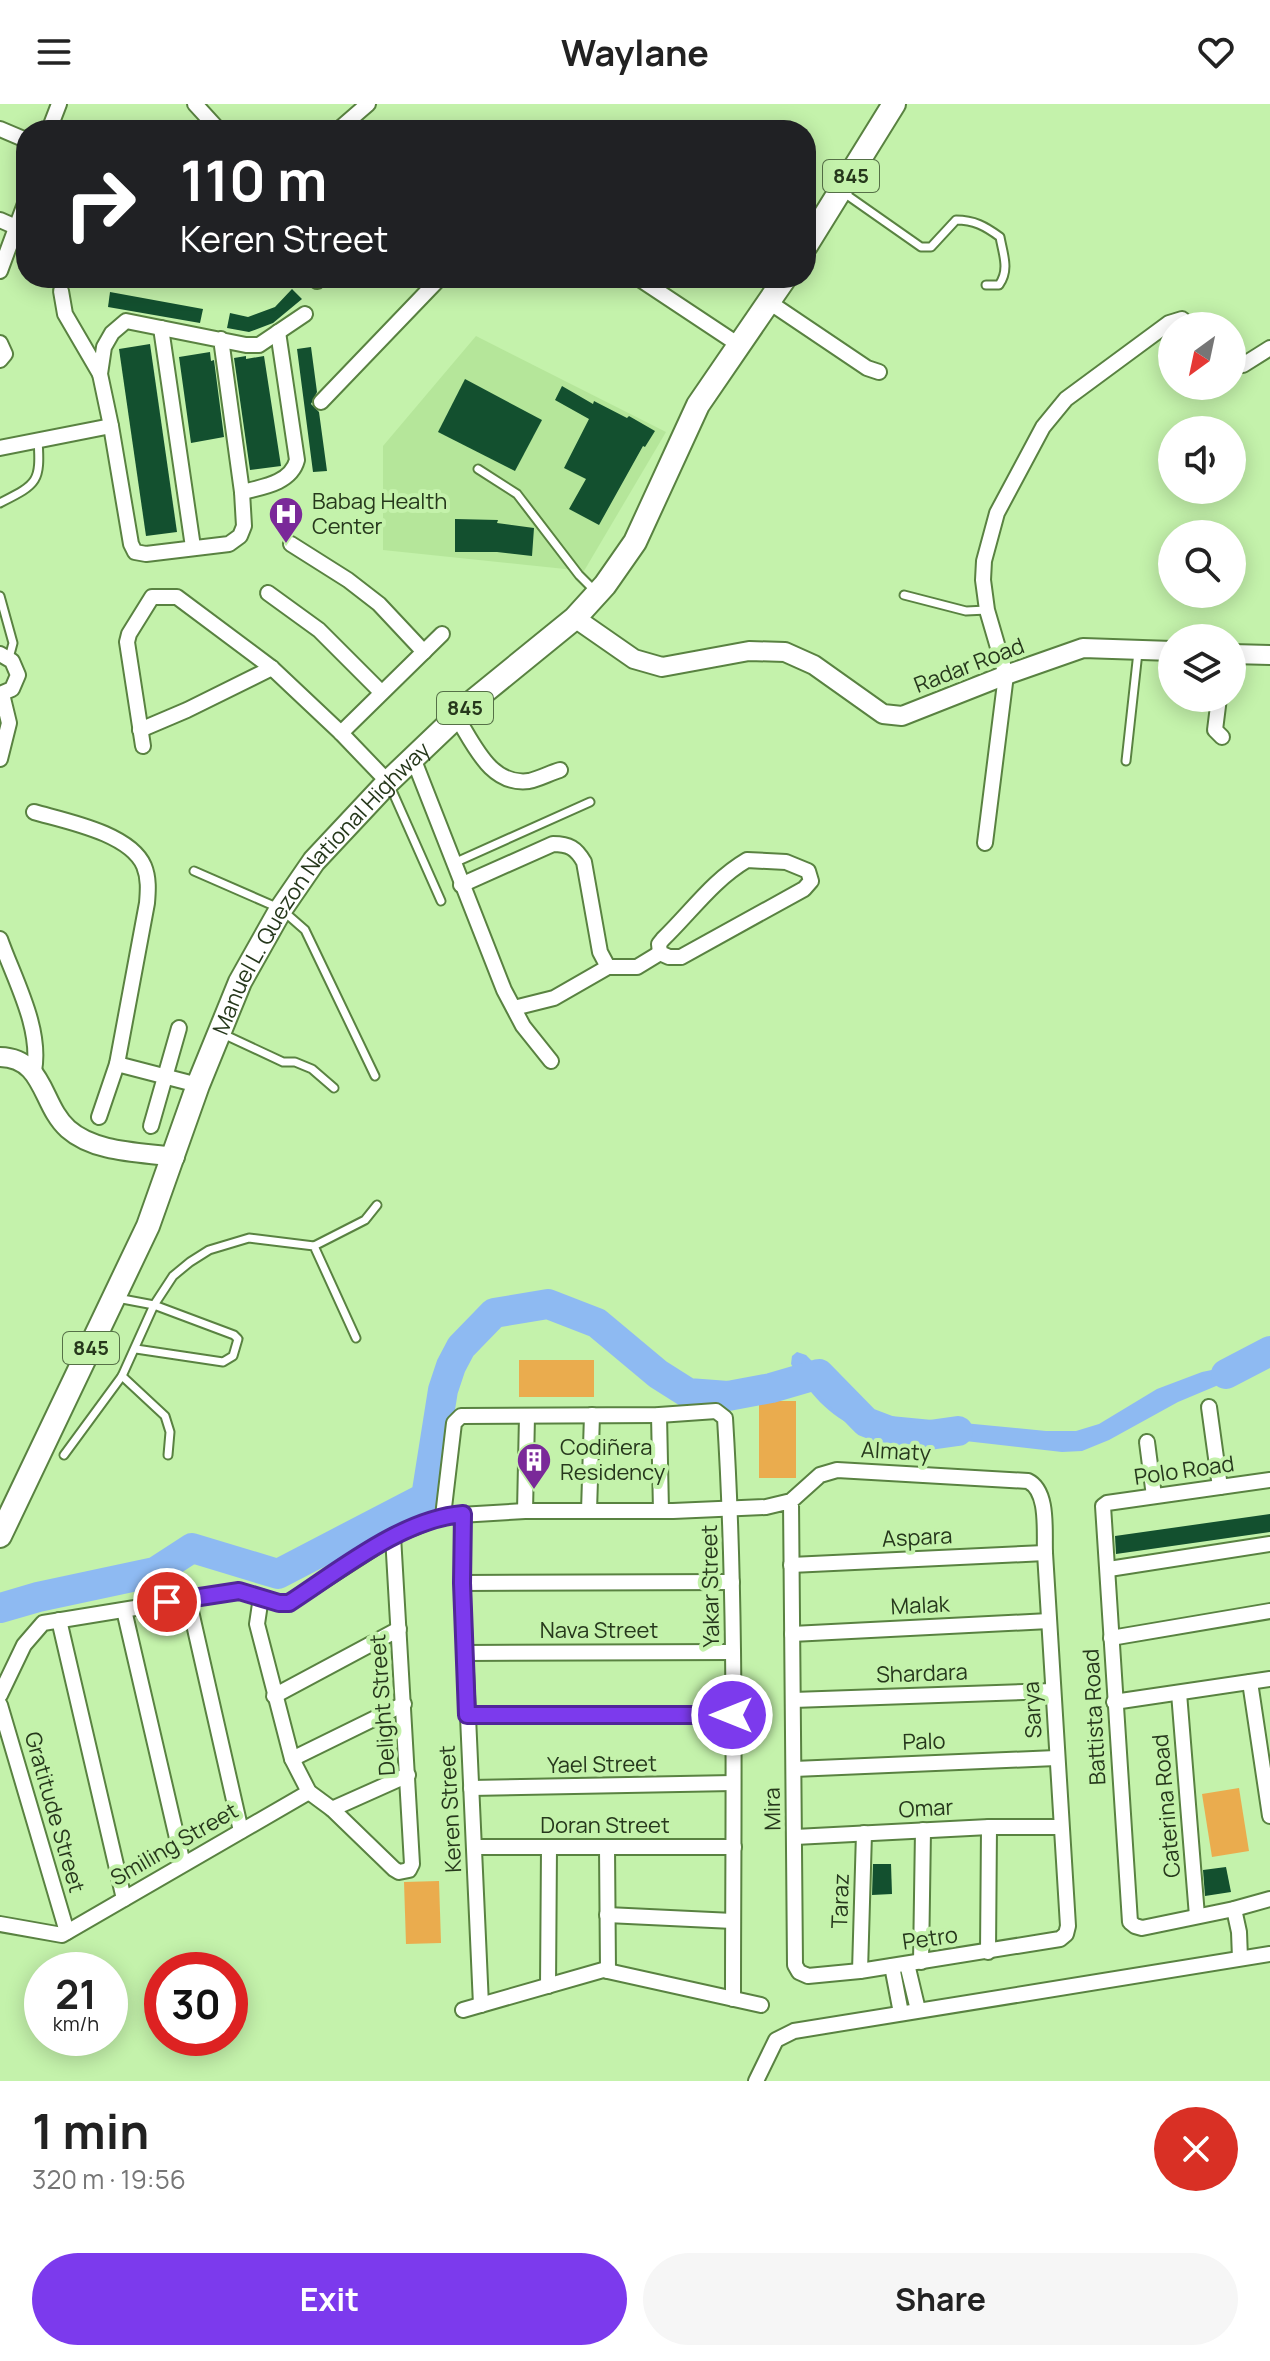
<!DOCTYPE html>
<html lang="en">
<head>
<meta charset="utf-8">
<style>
	body { margin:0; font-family:Manrope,sans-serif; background:#f6f6f6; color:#222; height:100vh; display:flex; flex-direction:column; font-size:30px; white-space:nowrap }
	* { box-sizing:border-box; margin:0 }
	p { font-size:26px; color:#767676 }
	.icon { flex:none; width:44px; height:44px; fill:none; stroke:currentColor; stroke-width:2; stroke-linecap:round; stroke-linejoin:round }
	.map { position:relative; height:1977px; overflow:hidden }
	.details { display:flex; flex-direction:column; background:#fff; flex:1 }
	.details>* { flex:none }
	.banner { position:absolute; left:16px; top:16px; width:800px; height:168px; border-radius:32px; box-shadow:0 4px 20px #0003; background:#202124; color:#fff; overflow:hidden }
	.needle { width:52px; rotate:213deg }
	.controls { position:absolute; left:1158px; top:208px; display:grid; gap:16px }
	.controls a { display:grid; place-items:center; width:88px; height:88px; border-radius:50%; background:#fff; box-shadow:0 4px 20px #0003; font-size:40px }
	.speed { position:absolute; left:24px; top:1848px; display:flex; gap:16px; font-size:40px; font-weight:700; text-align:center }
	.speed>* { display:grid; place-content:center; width:104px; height:104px; border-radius:50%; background:#fff; box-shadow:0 4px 20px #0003; line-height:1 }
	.speed small { font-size:20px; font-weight:400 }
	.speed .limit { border:12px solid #d22; background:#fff; color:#111 }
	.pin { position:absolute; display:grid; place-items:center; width:68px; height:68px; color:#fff; margin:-34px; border:4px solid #fff; border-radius:50%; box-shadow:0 2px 8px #0007 }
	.me { position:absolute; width:88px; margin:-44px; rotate:270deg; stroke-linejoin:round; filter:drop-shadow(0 0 6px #0008) }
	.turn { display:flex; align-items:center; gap:28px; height:168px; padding:0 32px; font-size:36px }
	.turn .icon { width:104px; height:104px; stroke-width:2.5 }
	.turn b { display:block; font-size:56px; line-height:68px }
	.round { display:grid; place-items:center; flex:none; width:84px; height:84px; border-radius:42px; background:#f6f6f6 }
	.head { display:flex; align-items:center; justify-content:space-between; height:136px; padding:0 32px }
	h1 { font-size:48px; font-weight:700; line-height:60px }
	.cta { display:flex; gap:16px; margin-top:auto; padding:16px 32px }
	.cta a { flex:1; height:92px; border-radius:48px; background:#7c3aed; color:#fff; font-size:32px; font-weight:700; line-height:92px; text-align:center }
	.cta a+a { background:#f6f6f6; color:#222 }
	header { display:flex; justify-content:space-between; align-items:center; height:104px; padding:0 32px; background:#fff; font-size:36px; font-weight:700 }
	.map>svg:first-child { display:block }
</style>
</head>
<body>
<header><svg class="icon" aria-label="menu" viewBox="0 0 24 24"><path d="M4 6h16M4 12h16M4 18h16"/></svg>Waylane<svg class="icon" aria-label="heart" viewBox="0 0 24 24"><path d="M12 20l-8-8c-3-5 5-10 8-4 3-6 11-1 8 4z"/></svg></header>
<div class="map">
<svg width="1270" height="1977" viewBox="0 0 1270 1977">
	<rect width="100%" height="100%" fill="#c4f2ab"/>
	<path fill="#b5e69a" d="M476,232L666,328L584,467L383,446V342Z"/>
	<g fill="#eaac4e">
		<rect x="519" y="1256" width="75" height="37"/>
		<rect x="759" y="1297" width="37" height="77"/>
		<path d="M1239,1684L1249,1747L1212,1753L1202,1690Z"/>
		<path d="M439,1777L441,1839L406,1840L404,1778Z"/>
	</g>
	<path fill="#8ebaf2" d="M1270,1247V1255L1228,1277L1178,1298L1109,1336L1082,1347L1062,1348L860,1325C829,1313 808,1287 791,1260L792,1252L797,1248L806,1251L857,1303L870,1310L1046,1327H1076L1099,1320L1157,1285L1202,1268L1245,1259Z"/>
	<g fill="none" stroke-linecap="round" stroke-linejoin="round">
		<g stroke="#8ebaf2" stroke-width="30">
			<path d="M1226,1270L1270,1247"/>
			<path d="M0,1504L38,1493L155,1468L192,1444L278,1470L426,1393L443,1286L451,1262L461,1243L494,1209L548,1200L597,1219L658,1270L688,1289L728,1292L771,1284L819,1270L866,1318L908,1334L958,1327"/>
		</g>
	</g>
	<g fill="#13502f">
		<path d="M292,185L302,195L273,219L249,228L227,224L230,209L248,213L275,203Z"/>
		<path d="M110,188L203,205L200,219L108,203Z"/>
		<path d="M150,240L177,428L146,432L119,245Z"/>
		<path d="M311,243L317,288L311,300L319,308L327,367L313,368L297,245Z"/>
		<path d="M210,248L211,257L214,256L224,333L191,339L179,253Z"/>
		<path d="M246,252V255L264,252L281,362L250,366L234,254Z"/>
		<path d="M465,275L542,316L515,367L438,328Z"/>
		<path d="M562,282L593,300L594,297L627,314L629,312L655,327L645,343L643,342L599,421L569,405L586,375L564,364L589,315L555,296Z"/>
		<path d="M455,415L498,416L497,419L534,424L532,452L497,448H455Z"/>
		<path d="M1270,1410V1428L1116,1450L1115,1432Z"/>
		<path d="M873,1760H891L892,1790L872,1791Z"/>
		<path d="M1226,1763L1231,1788L1205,1792L1203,1766Z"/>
	</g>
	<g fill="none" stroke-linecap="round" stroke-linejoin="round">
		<g stroke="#598241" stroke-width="11">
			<g id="service">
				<path d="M844,89L921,143H931L956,116C974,116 985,122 1000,133C1003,150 1010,166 999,181H986"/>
				<path d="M478,365L517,390L579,471L596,488"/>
				<path d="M0,399C37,380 41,379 38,336"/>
				<path d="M904,491L966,507L987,506"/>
				<path d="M0,492L13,539L9,554"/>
				<path d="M1126,657L1138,548"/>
				<path d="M390,682L441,797"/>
				<path d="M454,759L590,698"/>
				<path d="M194,767L281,805L305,826L375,972"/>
				<path d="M223,930L283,958H295L312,965L334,984"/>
				<path d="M314,1142L365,1116L377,1101"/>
				<path d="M117,1194L154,1201L234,1231L238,1235L233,1252L223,1258L136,1245"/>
				<path d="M122,1272L165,1312L170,1328L168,1351"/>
				<path d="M64,1351L122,1272L154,1201L173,1172L190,1158L209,1146L249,1134L314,1142L356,1234"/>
			</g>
		</g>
		<g stroke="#598241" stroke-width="18">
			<g id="minor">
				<path d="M195,0L217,24"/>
				<path d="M0,25L26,36"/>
				<path d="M49,26L59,0"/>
				<path d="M338,26L368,0"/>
				<path d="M0,116L25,127"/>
				<path d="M0,167L26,97"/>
				<path d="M638,174L739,241"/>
				<path d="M317,177L319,174"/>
				<path d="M61,187L65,210L100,270"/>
				<path d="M769,198L867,264L879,268"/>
				<path d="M161,224L193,443"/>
				<path d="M221,235L242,388L244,422L240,432L229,440L146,450L135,448L131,440L111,322L100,270L104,243L112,229L126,217L246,241H259L305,210"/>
				<path d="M0,239L5,250L0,256"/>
				<path d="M1232,261H1243L1270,244"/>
				<path d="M321,298L440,174"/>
				<path d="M0,344L111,322"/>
				<path d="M242,388C263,383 291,379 297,356L278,228"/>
				<path d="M291,440L348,476L379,500L424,548"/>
				<path d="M268,489L319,526L381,588"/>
				<path d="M0,550L12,557L18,571L12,585L0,590"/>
				<path d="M1219,594L1215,626L1222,633"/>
				<path d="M456,612C474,640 490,682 529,677C539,675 550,669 560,666"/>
				<path d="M140,626L187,606L272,564"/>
				<path d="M341,629L442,530"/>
				<path d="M143,642L127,538L129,530L152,493H177L272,564L341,629L388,678"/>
				<path d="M413,654L504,886L523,922L551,957"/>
				<path d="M0,655L9,619L2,590"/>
				<path d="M34,708C65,717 130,729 144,762C149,774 148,787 147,799L117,960L99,1013"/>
				<path d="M985,739L1006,571L987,506L983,476L984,457L997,409L1043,323L1066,295L1169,219L1182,215L1189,222"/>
				<path d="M747,756L786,758L808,767L811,777L804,785L681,853H669L660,849L659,840L663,835C691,808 713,776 747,756Z"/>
				<path d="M461,781L553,740C569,740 576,744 584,758L600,848L608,863"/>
				<path d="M0,835C14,875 42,924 34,967"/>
				<path d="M514,904L554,894L608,863H637L660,849"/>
				<path d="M117,960L198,981"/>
				<path d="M151,1022L179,924"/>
				<path d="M1209,1303L1220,1383"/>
				<path d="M659,1311L661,1407"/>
				<path d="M1147,1338L1154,1392"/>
				<path d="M1270,1376L1107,1399L1103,1402L1130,1818L1135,1822L1142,1824L1234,1805L1270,1795"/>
				<path d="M525,1407L527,1312"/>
				<path d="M589,1407L592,1311"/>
				<path d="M463,1410L462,1479L481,1901"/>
				<path d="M443,1412L454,1319L461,1312L659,1311L716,1307L725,1314C737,1507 733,1702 733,1895"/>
				<path d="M791,1461L1045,1449"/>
				<path d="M1109,1465L1270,1440"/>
				<path d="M462,1479L732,1478"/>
				<path d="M261,1493L257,1520L292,1655L309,1688L332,1705L394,1765L399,1768L409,1766L412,1760L393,1432"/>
				<path d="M188,1494L241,1727"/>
				<path d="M124,1506L183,1760"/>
				<path d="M59,1516L124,1795"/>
				<path d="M792,1530L1049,1517"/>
				<path d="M1111,1534L1270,1507"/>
				<path d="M465,1549L733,1548"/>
				<path d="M1250,1578L1270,1712"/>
				<path d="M1179,1589L1197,1812"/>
				<path d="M0,1591L24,1541L43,1519L239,1487L279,1499H289L393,1432L443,1412L525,1407H673L766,1403L791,1397L820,1371L837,1366L1028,1377C1049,1387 1044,1428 1045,1449L1068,1822L1066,1830L1060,1835L860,1867L808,1872L799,1868L795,1861L791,1397"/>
				<path d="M274,1592L399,1525"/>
				<path d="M793,1596L1053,1587"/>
				<path d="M1114,1598L1270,1575"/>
				<path d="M0,1601L67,1828"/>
				<path d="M467,1611H732"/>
				<path d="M292,1655L404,1600"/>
				<path d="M794,1665L1056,1654"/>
				<path d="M471,1684L733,1679"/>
				<path d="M332,1705L408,1671"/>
				<path d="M795,1733L989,1723H1060"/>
				<path d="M475,1743H734"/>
				<path d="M607,1743L608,1867"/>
				<path d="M1234,1805L1239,1828L1240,1854"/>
				<path d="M607,1811L733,1817"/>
				<path d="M0,1820L62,1831L309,1688"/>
				<path d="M988,1848L989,1723"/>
				<path d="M921,1858L923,1726"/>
				<path d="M907,1860L918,1906"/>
				<path d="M892,1862L901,1909"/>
				<path d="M860,1867L864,1729"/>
				<path d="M548,1882L549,1743"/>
				<path d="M463,1906L603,1866L761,1901"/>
				<path d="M756,1977L776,1936L794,1927L1270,1850"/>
			</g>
		</g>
		<g stroke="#598241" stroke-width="22">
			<g id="tertiary">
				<path d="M575,514L634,555L662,563L749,547L785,548L814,561L883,610L902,612L1006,571L1083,544L1172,547"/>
				<path d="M1232,550L1270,551"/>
				<path d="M0,953C45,954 41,1001 68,1025C95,1049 141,1048 175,1053"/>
			</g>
		</g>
		<g stroke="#598241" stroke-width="26">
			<g id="primary">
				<path d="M806,142L894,0"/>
				<path id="s1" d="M0,1432L148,1122L198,981L240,878L281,805L314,757L388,678L473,597L575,514L605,481L635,438L698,301L785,174"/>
			</g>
		</g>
		<use href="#service" stroke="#fff" stroke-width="7"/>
		<use href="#minor" stroke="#fff" stroke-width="14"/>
		<use href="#tertiary" stroke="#fff" stroke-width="18"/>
		<use href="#primary" stroke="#fff" stroke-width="22"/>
	</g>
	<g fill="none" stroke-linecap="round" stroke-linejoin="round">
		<g stroke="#51269a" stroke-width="20">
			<path id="route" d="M167,1498L239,1487L279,1499H289C340,1466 402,1415 463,1410L462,1479L467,1611H732"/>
		</g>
		<use href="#route" stroke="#7c3aed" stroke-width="14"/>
	</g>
	<defs>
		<g id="hospital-pin" transform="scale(1.8)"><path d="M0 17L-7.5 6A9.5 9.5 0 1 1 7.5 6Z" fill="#7a2999" stroke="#c4f2ab"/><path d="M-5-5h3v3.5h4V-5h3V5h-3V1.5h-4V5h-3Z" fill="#fff"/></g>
		<g id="building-pin" transform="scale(1.8)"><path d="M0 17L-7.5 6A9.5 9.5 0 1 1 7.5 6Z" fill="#7a2999" stroke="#c4f2ab"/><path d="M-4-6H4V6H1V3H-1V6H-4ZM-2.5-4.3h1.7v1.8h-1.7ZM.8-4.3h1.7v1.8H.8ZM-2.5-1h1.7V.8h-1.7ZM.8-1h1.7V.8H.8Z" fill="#fff"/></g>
	</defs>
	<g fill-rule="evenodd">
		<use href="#hospital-pin" x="286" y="410"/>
		<use href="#building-pin" x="534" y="1356"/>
	</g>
	<g text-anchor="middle" stroke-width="8" stroke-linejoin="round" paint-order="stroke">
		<g fill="#c4f2ab" stroke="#557047" stroke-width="2">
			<rect x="823" y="56" width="56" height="32" rx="6"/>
			<rect x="437" y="588" width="56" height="32" rx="6"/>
			<rect x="63" y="1228" width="56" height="32" rx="6"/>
		</g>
		<g font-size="20" font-weight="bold" fill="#26381c">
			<text x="851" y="79">845</text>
			<text x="465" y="611">845</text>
			<text x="91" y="1251">845</text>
		</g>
		<g font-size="22" fill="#26381c" stroke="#c4f2ab" text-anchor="start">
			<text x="312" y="405">Babag Health<tspan x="312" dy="25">Center</tspan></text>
			<text x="560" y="1351">Codiñera<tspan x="560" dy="25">Residency</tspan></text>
		</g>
		<g font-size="22" fill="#26381c" stroke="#c4f2ab">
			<text transform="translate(969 561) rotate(-21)" y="8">Radar Road</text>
			<text dy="8" stroke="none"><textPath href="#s1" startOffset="728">Manuel L. Quezon National Highway</textPath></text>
			<text transform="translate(896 1347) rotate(3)" y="8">Almaty</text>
			<text transform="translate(1184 1366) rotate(-8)" y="8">Polo Road</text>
			<text transform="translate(917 1433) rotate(-3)" y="8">Aspara</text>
			<text transform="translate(710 1482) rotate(-91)" y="8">Yakar Street</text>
			<text transform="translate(920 1501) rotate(-3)" y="8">Malak</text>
			<text x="599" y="1534">Nava Street</text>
			<text transform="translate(922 1569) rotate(-2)" y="8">Shardara</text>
			<text transform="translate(382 1601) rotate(-94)" y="8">Delight Street</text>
			<text transform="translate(1032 1606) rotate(-93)" y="8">Sarya</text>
			<text transform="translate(1094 1613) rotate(-93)" y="8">Battista Road</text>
			<text transform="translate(924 1637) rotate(-2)" y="8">Palo</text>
			<text transform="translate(602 1660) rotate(-1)" y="8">Yael Street</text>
			<text transform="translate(1166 1702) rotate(-95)" y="8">Caterina Road</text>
			<text transform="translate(926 1704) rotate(-3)" y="8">Omar</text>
			<text transform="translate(450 1705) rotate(-93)" y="8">Keren Street</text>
			<text transform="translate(772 1705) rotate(-91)" y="8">Mira</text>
			<text transform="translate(55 1708) rotate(74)" y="8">Gratitude Street</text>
			<text x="605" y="1729">Doran Street</text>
			<text transform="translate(174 1740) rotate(-30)" y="8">Smiling Street</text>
			<text transform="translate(840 1797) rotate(-88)" y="8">Taraz</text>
			<text transform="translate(930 1834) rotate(-8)" y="8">Petro</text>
		</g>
	</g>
</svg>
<div class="controls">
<a><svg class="needle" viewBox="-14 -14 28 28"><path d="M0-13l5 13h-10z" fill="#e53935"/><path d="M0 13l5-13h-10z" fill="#767676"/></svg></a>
<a><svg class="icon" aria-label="sound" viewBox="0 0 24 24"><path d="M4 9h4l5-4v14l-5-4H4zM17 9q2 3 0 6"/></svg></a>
<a><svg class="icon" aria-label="search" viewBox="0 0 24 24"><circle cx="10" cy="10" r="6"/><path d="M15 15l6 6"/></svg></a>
<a><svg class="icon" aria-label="layers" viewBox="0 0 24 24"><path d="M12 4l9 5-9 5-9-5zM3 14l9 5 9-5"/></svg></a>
</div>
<div class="speed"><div>21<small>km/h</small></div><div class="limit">30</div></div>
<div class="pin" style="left:167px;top:1498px;background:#d93025"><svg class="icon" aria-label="arrive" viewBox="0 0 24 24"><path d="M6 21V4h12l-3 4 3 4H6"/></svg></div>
<svg class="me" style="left:732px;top:1611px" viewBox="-20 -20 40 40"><circle r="17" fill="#7c3aed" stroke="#fff" stroke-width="3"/><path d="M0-11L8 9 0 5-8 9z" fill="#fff"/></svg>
<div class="banner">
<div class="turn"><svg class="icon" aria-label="right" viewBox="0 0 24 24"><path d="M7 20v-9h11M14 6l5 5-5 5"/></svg><div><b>110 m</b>Keren Street</div></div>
</div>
</div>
<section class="details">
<div class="head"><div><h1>1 min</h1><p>320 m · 19:56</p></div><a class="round" style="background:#d93025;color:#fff"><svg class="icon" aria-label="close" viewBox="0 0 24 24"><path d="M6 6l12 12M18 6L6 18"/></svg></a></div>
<div class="cta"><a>Exit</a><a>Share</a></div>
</section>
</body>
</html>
